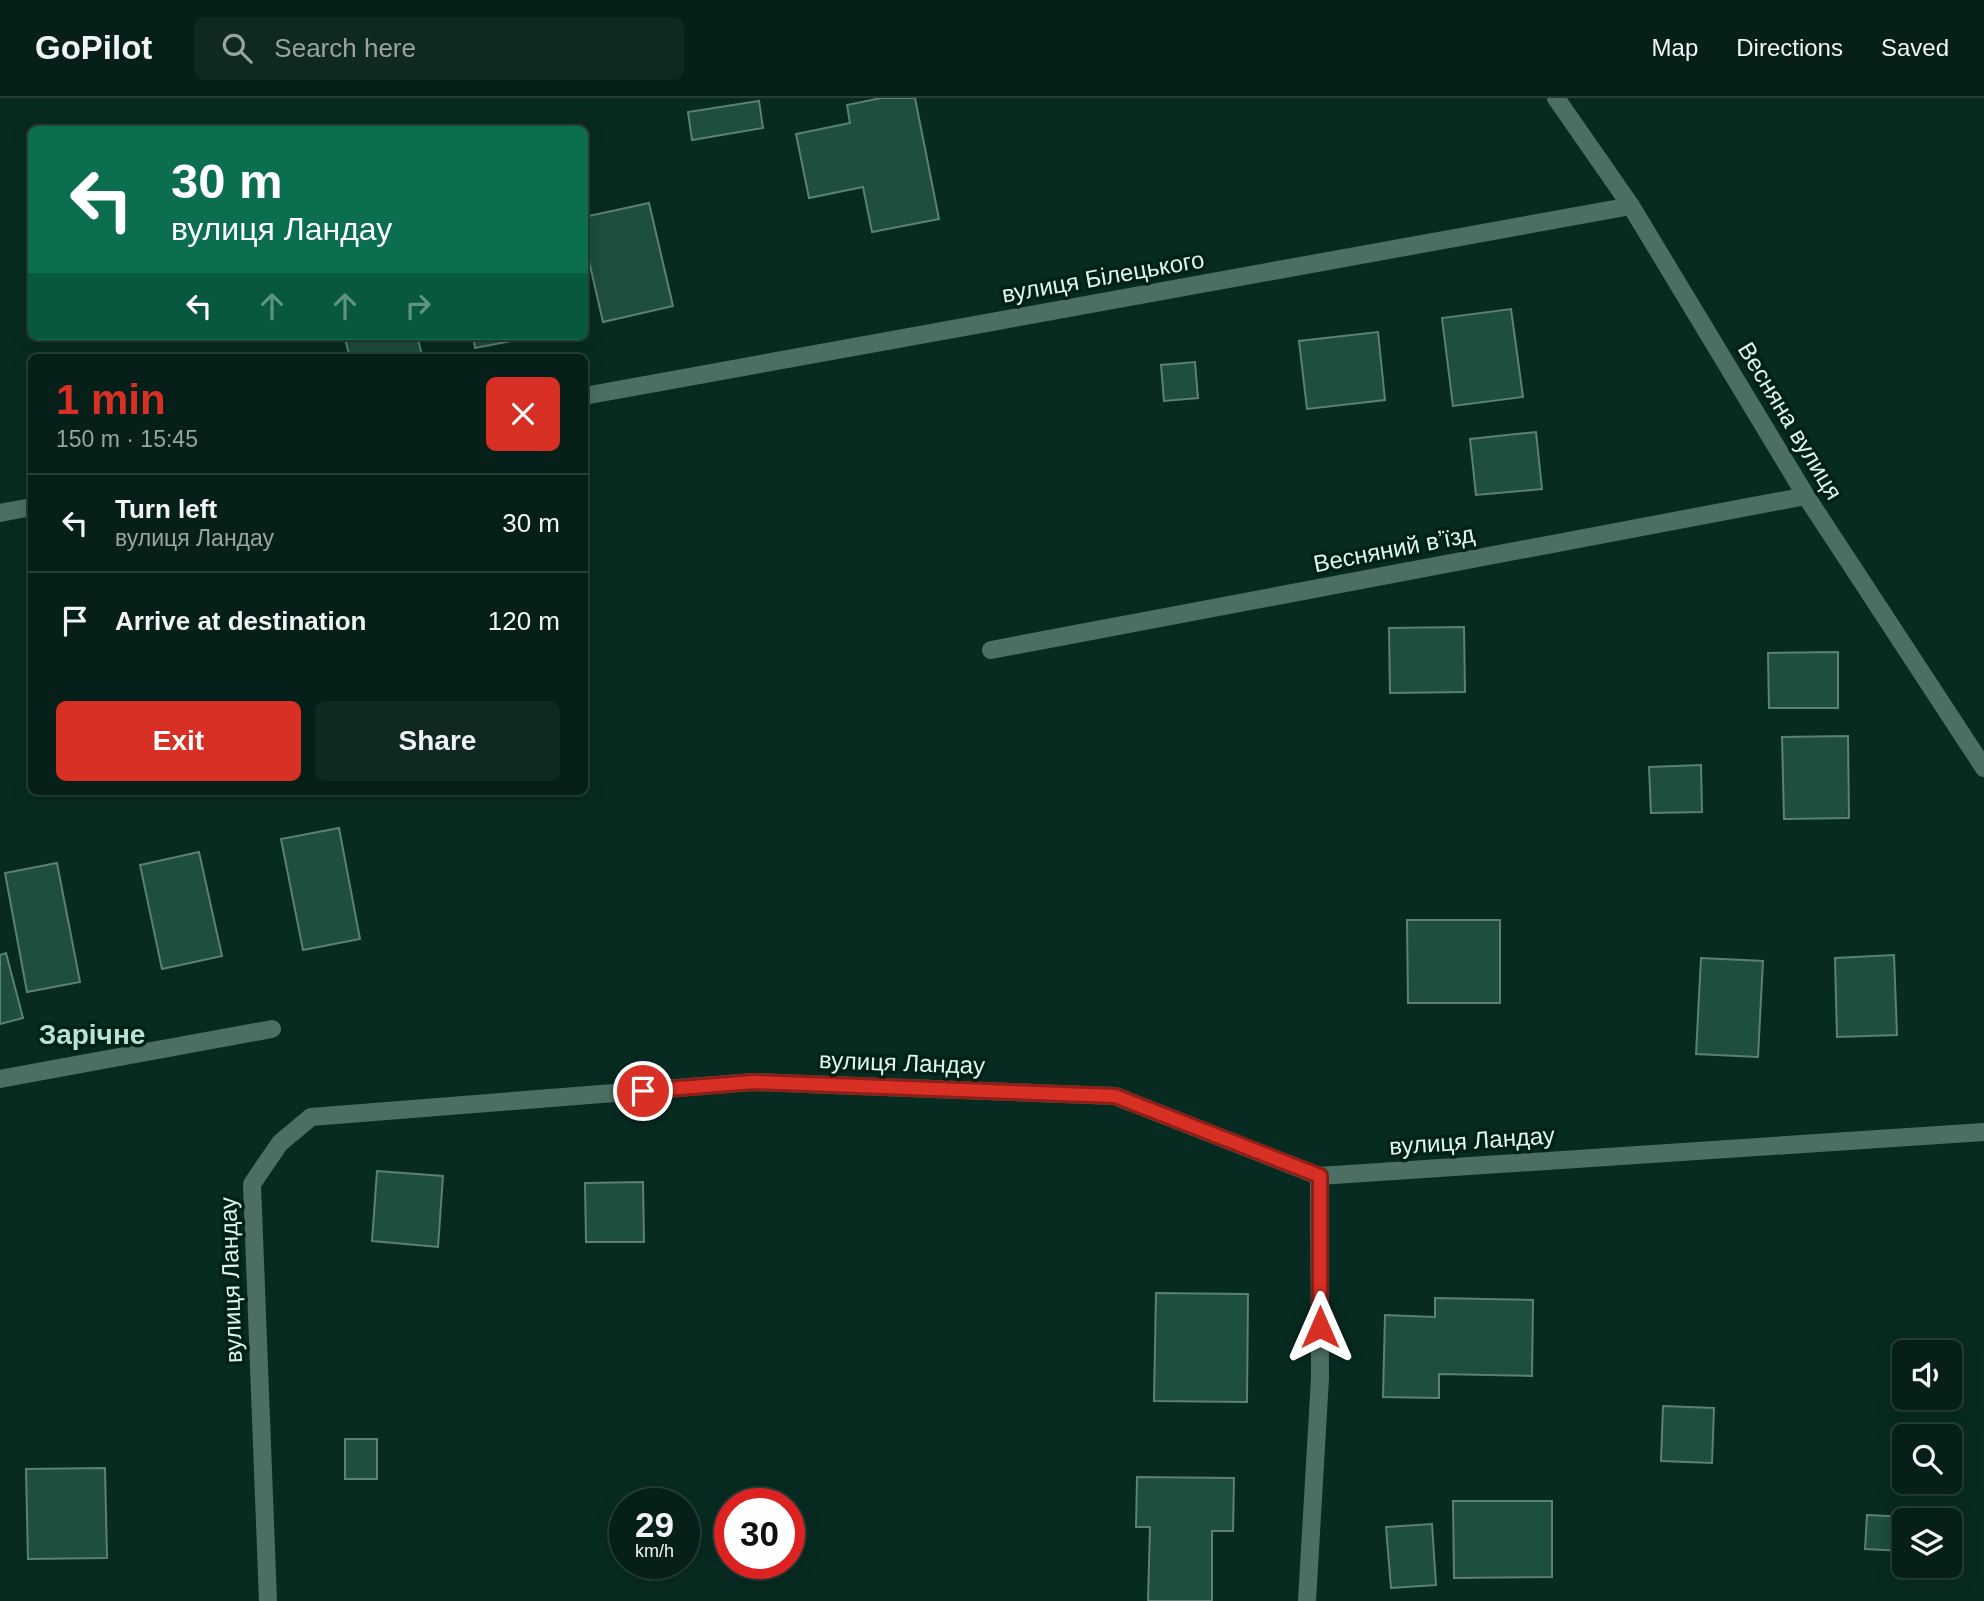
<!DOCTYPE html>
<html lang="en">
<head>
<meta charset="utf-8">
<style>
	body { margin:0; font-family:Helvetica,sans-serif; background:#0f2822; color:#f1f3f6; height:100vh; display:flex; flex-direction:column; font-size:26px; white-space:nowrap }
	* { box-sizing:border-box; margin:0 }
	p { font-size:23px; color:#98a3a2 }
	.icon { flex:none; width:38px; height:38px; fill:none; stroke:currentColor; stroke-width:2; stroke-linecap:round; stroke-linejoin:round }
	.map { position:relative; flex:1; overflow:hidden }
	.details { position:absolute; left:28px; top:256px; width:560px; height:441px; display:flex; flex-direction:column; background:#062019; border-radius:10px; box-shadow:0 4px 18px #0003,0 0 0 2px #273e38 }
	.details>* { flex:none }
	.banner { position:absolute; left:28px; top:28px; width:560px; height:214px; border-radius:10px; box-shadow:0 4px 18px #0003,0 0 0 2px #273e38; background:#0b6e4f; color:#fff; overflow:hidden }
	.controls { position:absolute; left:1892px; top:1242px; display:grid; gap:14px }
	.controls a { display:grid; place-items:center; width:70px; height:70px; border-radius:10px; background:#062019; box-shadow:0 4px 18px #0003,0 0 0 2px #273e38; font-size:35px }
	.speed { position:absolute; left:609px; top:1390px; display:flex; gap:14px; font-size:35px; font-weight:700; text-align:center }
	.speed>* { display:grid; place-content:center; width:91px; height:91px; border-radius:50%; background:#062019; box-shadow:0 4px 18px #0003,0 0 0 2px #273e38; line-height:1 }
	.speed small { font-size:18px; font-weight:400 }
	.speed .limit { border:10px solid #d22; background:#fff; color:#111 }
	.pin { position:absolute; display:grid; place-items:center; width:60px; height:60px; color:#fff; margin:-30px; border:4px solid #fff; border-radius:50%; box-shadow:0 2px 7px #0007 }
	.me { position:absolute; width:77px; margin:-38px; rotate:0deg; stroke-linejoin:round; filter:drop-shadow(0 0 5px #0008) }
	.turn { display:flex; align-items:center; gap:24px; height:147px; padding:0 28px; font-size:32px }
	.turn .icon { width:91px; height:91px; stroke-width:2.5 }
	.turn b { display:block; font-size:49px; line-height:60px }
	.lanes { display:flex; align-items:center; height:66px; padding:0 28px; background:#0003; justify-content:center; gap:35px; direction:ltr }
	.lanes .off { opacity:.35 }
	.round { display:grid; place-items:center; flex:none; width:74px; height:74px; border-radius:10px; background:#0f2822 }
	.head { display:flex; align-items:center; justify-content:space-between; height:119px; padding:0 28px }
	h1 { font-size:42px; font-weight:800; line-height:52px; color:#d93025 }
	.cta { display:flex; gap:14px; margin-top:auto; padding:14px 28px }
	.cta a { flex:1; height:80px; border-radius:10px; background:#d93025; color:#fff; font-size:28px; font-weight:800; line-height:80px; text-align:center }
	.cta a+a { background:#0f2822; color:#f1f3f6 }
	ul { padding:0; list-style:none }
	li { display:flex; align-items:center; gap:21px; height:98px; padding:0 28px; border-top:2px solid #273e38 }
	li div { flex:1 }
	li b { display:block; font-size:26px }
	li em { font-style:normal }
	header { display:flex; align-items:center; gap:42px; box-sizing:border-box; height:98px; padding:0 35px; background:#062019; border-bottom:2px solid #273e38 }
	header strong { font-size:33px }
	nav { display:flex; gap:38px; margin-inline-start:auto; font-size:24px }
	.search { width:490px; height:63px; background:#0f2822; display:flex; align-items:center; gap:18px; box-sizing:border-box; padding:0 24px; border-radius:10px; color:#98a3a2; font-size:26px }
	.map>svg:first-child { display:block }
</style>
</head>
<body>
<header>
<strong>GoPilot</strong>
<div class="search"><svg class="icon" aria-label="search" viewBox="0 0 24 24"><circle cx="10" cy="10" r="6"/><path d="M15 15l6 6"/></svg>Search here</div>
<nav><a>Map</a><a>Directions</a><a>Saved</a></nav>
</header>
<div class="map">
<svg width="1984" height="1503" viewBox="0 0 1984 1503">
	<rect width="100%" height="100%" fill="#082b21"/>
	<g fill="#1d4e40" stroke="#5c8073" stroke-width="2">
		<path d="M881,0H915L939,121L872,134L863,89L809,100L796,36L850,25L847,7Z"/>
		<path d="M759,3L763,30L692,42L688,14Z"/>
		<path d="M649,105L673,208L603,224L584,141V119Z"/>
		<path d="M1511,211L1523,299L1453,308L1442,220Z"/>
		<path d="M1378,234L1385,302L1307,311L1299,243Z"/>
		<path d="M344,238H417L422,257L350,259Z"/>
		<path d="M473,238H532V239L475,250Z"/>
		<path d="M1195,264L1198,300L1164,303L1161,267Z"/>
		<path d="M1536,334L1542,391L1476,397L1470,341Z"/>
		<path d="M1464,529L1465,594L1390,595L1389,530Z"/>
		<path d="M1838,554V610H1769L1768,555Z"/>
		<path d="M1848,638L1849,720L1784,721L1782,639Z"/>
		<path d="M1701,667L1702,714L1651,715L1649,669Z"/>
		<path d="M339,730L360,841L303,852L281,741Z"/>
		<path d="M199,754L222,858L162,871L140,767Z"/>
		<path d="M57,765L80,884L27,894L5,775Z"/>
		<path d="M1407,822H1500V905H1408Z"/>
		<path d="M6,855L23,920L0,926V857Z"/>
		<path d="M1894,857L1897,937L1837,939L1835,860Z"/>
		<path d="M1701,860L1763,863L1758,959L1696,956Z"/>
		<path d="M377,1073L443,1078L438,1149L372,1143Z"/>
		<path d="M643,1084L644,1144H586L585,1085Z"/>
		<path d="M1156,1195L1248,1196L1247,1304L1154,1303Z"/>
		<path d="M1435,1200L1533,1202L1532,1278L1439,1276V1300L1383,1299L1385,1217L1435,1219Z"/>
		<path d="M1663,1308L1714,1310L1712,1365L1661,1363Z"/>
		<rect x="345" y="1341" width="32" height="40"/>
		<path d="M105,1370L107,1460L28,1461L26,1371Z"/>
		<path d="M1137,1379L1234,1380L1233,1433H1212V1503H1148L1150,1429H1136Z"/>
		<path d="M1453,1403H1552V1479L1454,1480Z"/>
		<path d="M1867,1417L1910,1419V1423H1904V1453L1865,1451Z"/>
		<path d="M1432,1426L1436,1487L1391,1490L1386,1429Z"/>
	</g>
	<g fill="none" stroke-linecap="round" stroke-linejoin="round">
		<g stroke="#4d6f63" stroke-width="18">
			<path d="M1556,0L1631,108L1806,398L1984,670"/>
			<path d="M584,298L1631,108"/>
			<path d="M0,415L32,409"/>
			<path d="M991,552L1806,398"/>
			<path d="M0,981L272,931"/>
			<path d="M268,1503L252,1086L280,1045L311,1019L753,984L1115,998L1319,1078L1984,1034"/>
			<path d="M1307,1503L1320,1280L1319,1078"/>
		</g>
	</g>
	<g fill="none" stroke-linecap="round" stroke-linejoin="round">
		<g stroke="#8d1f18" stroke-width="18">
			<path id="route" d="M643,993L753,984L1115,998L1320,1078V1229"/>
		</g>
		<use href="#route" stroke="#d93025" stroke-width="12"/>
	</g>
	<g text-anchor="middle" stroke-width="7" stroke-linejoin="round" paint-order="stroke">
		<g font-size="24" fill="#e1f4ec" stroke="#002118">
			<text transform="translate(1103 179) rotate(-10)" y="8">вулиця Білецького</text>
			<text transform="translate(1790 323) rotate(59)" y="8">Весняна вулиця</text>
			<text transform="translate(1394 451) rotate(-11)" y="8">Весняний вʼїзд</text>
			<text transform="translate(902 965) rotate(2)" y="8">вулиця Ландау</text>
			<text transform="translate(1472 1043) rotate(-4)" y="8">вулиця Ландау</text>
			<text transform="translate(231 1182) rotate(-92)" y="8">вулиця Ландау</text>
		</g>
		<g font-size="28" font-weight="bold" fill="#bbe1d3" stroke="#002118">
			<text x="92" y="946">Зарічне</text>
		</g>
	</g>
</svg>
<div class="controls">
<a><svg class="icon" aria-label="sound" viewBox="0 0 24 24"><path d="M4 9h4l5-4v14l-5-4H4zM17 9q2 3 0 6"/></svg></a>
<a><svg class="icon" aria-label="search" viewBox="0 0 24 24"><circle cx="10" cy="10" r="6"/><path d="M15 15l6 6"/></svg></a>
<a><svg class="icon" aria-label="layers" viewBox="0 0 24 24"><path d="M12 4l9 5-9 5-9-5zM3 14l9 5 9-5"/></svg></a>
</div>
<div class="speed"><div>29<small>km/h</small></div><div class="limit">30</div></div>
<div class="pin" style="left:643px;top:993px;background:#d93025"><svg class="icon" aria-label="arrive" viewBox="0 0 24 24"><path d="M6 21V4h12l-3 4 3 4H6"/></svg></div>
<svg class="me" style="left:1320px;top:1229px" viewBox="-20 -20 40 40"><path d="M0-17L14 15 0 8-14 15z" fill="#d93025" stroke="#fff" stroke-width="4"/></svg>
<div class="banner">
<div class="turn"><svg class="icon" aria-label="left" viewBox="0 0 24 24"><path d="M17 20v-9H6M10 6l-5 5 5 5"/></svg><div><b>30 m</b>вулиця Ландау</div></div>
<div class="lanes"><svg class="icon" aria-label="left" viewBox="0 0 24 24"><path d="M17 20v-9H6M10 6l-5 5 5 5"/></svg><svg class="icon off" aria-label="ahead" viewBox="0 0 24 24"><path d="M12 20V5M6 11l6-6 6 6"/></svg><svg class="icon off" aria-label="ahead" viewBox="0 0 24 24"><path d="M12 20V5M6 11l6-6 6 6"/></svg><svg class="icon off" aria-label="right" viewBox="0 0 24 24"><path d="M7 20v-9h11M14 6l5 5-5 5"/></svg></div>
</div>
<section class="details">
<div class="head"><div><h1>1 min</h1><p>150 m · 15:45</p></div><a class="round" style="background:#d93025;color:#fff"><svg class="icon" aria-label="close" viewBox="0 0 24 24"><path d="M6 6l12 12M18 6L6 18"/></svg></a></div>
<ul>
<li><svg class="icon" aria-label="left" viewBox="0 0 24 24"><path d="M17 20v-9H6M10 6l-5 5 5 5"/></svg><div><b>Turn left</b><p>вулиця Ландау</p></div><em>30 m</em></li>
<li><svg class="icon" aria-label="arrive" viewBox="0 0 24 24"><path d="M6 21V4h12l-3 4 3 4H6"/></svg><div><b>Arrive at destination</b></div><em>120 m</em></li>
</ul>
<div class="cta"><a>Exit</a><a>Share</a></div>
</section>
</div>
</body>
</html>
